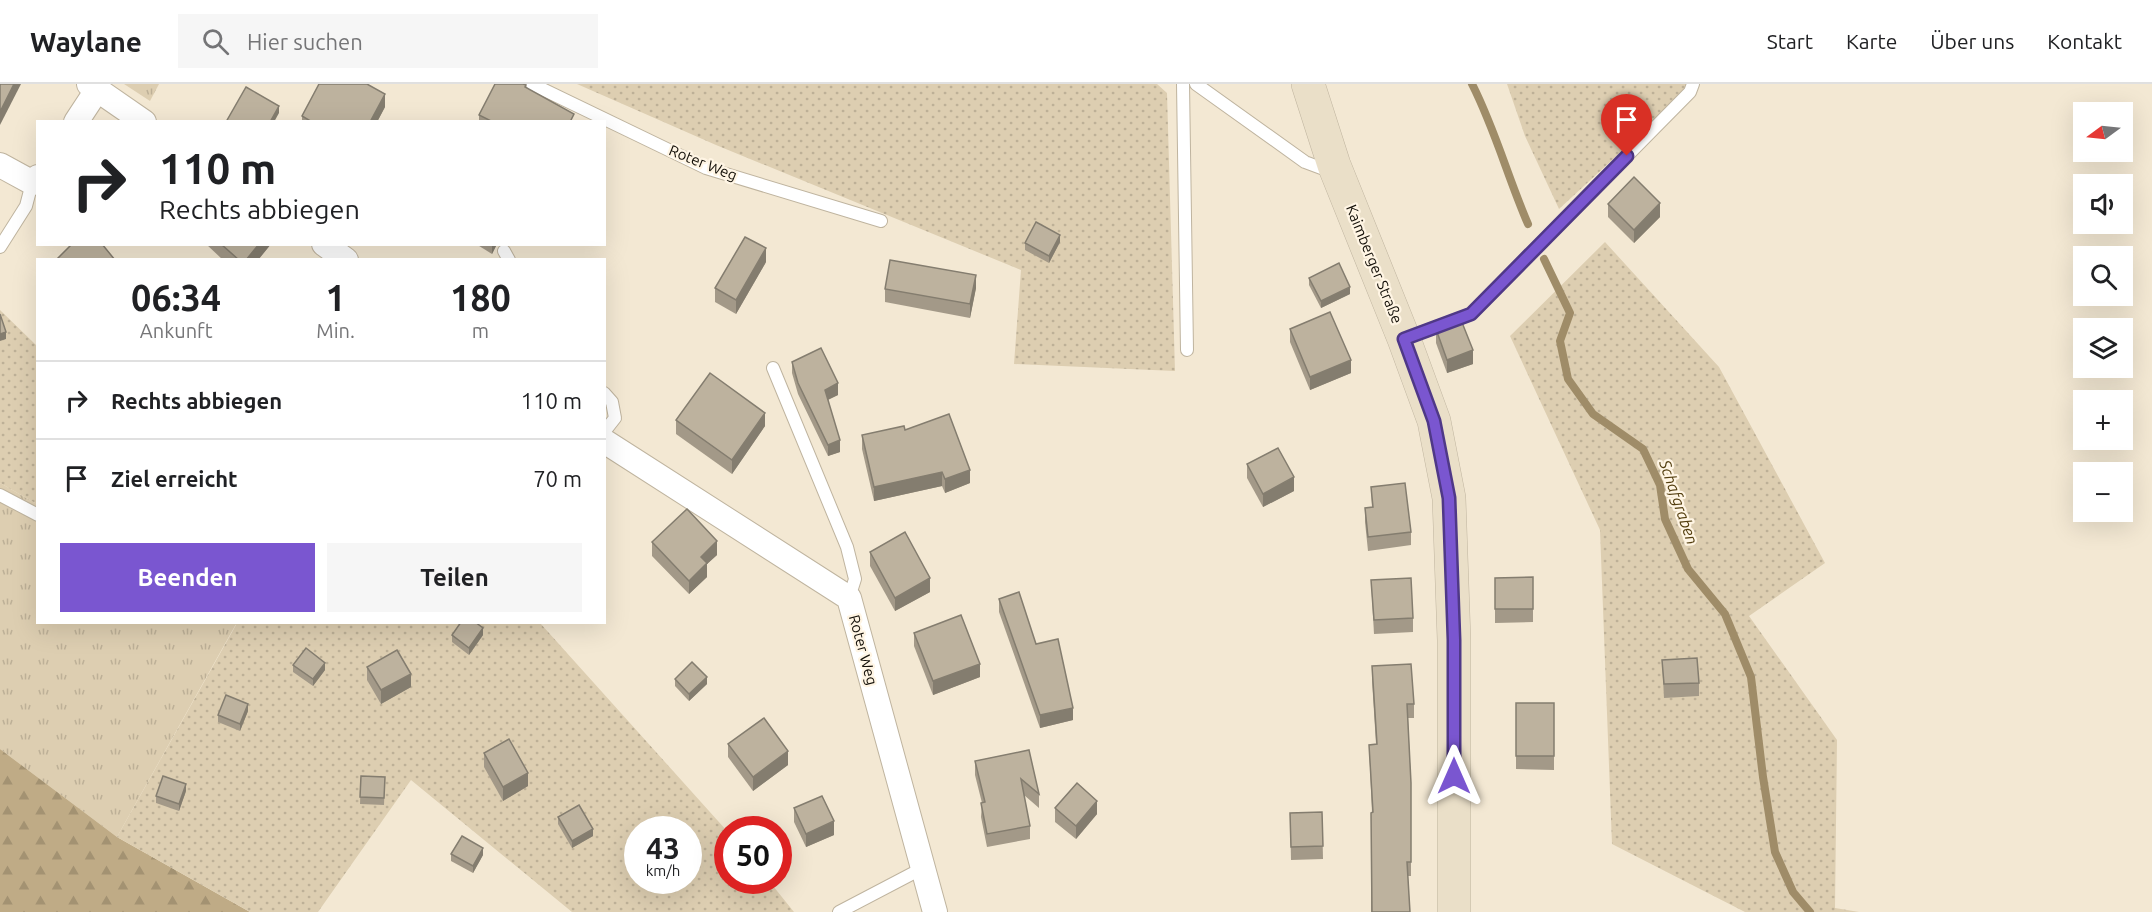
<!DOCTYPE html>
<html lang="de">
<head>
<meta charset="utf-8">
<style>
	body { margin:0; font-family:Ubuntu,sans-serif; background:#f6f6f6; color:#202124; height:100vh; display:flex; flex-direction:column; font-size:22px; white-space:nowrap }
	* { box-sizing:border-box; margin:0 }
	p { font-size:20px; color:#757577 }
	.icon { flex:none; width:33px; height:33px; fill:none; stroke:currentColor; stroke-width:2; stroke-linecap:round; stroke-linejoin:round }
	.map { position:relative; flex:1; overflow:hidden }
	.sheet { position:absolute; left:36px; top:174px; width:570px; height:366px; display:flex; flex-direction:column; background:#fff; border-radius:0px; box-shadow:0 6px 24px #0002 }
	.sheet>* { flex:none }
	.hud { position:absolute; left:36px; top:36px; width:570px; height:126px; border-radius:0px; box-shadow:0 6px 24px #0002; background:#fff; color:#202124; overflow:hidden }
	.needle { width:39px; rotate:255deg }
	.tools { position:absolute; left:2073px; top:18px; display:grid; gap:12px }
	.tools a { display:grid; place-items:center; width:60px; height:60px; border-radius:0px; background:#fff; box-shadow:0 6px 24px #0002; font-size:30px }
	.speed { position:absolute; left:624px; top:732px; display:flex; gap:12px; font-size:30px; font-weight:700; text-align:center }
	.speed>* { display:grid; place-content:center; width:78px; height:78px; border-radius:50%; background:#fff; box-shadow:0 6px 24px #0002; line-height:1 }
	.speed small { font-size:15px; font-weight:400 }
	.speed .limit { border:9px solid #d22; background:#fff; color:#111 }
	.pin { position:absolute; display:grid; place-items:center; width:51px; height:51px; color:#fff; margin:-62px -26px; border-radius:50% 50% 50% 0; rotate:-45deg; box-shadow:0 0 6px #0007 }
	.pin .icon { rotate:45deg }
	.me { position:absolute; width:66px; margin:-33px; rotate:0deg; stroke-linejoin:round; filter:drop-shadow(0 0 4px #0008) }
	.turn { display:flex; align-items:center; gap:21px; height:126px; padding:0 24px; font-size:27px }
	.turn .icon { width:78px; height:78px; stroke-width:2.5 }
	.turn b { display:block; font-size:42px; line-height:51px }
	.eta { display:flex; justify-content:space-evenly; align-items:center; height:102px; text-align:center }
	.eta b { font-size:36px; font-weight:700; line-height:42px }
	.action { display:flex; gap:12px; margin-top:auto; padding:12px 24px }
	.action a { flex:1; height:69px; border-radius:0px; background:#7a56d0; color:#fff; font-size:24px; font-weight:700; line-height:69px; text-align:center }
	.action a+a { background:#f6f6f6; color:#202124 }
	ul { padding:0; list-style:none }
	li { display:flex; align-items:center; gap:18px; height:78px; padding:0 24px; border-top:2px solid #e0e0e0 }
	li div { flex:1 }
	li b { display:block; font-size:22px }
	li em { font-style:normal }
	header { display:flex; align-items:center; gap:36px; box-sizing:border-box; height:84px; padding:0 30px; background:#fff; border-bottom:2px solid #e0e0e0 }
	header strong { font-size:28px }
	nav { display:flex; gap:33px; margin-inline-start:auto; font-size:21px }
	.search { width:420px; height:54px; background:#f6f6f6; display:flex; align-items:center; gap:15px; box-sizing:border-box; padding:0 21px; border-radius:0px; color:#757577; font-size:22px }
	.map>svg:first-child { display:block }
</style>
</head>
<body>
<header>
<strong>Waylane</strong>
<div class="search"><svg class="icon" aria-label="search" viewBox="0 0 24 24"><circle cx="10" cy="10" r="6"/><path d="M15 15l6 6"/></svg>Hier suchen</div>
<nav><a>Start</a><a>Karte</a><a>Über uns</a><a>Kontakt</a></nav>
</header>
<div class="map">
<svg width="2152" height="828" viewBox="0 0 2152 828">
	<defs>
		<pattern id="grass-tufts" width="24" height="20" patternUnits="userSpaceOnUse" patternTransform="scale(1.5)"><rect width="24" height="20" fill="#ddceb1"/><path d="M3 7l-1-3M5 7V3M7 7l1-3M15 17l-1-3M17 17v-4M19 17l1-3" fill="none" stroke="#bdb097"/></pattern>
		<pattern id="forest-firs" width="22" height="20" patternUnits="userSpaceOnUse" patternTransform="scale(1.5)"><rect width="22" height="20" fill="#bfab86"/><path d="M5 1l3.5 6h-7zM16 11l3.5 6h-7z" fill="#a39272"/></pattern>
		<pattern id="park-dots" width="8" height="8" patternUnits="userSpaceOnUse" patternTransform="scale(1.5)"><rect width="8" height="8" fill="#ddceb1"/><path d="M2 2h.1M6 6h.1" fill="none" stroke="#bdb097" stroke-width="1.8" stroke-linecap="round"/></pattern>
	</defs>
	<rect width="100%" height="100%" fill="#f3e8d3"/>
	<g fill="url(#grass-tufts)">
		<path d="M124,0H159L150,17Z"/>
		<path d="M0,399L37,420L38,538H233L236,540L117,753L0,665Z"/>
	</g>
	<path fill="url(#forest-firs)" d="M0,665L117,753L250,828H0Z"/>
	<g fill="url(#park-dots)" fill-rule="evenodd">
		<path d="M577,0H1157L1167,9L1175,287L1014,280L1021,186L716,61Z"/>
		<path d="M1507,0H1690L1687,7L1559,125L1525,52Z"/>
		<path d="M1605,158L1719,283L1825,479L1749,532L1837,656L1835,824L1859,828H1745L1612,760L1600,446L1510,252Z"/>
		<path d="M0,226L37,262V420L0,399Z"/>
		<path d="M233,539H540L727,747L728,796L769,797L794,828H572L411,696L318,828H250L117,753L236,541ZM638,746H688V796H638Z"/>
	</g>
	<g fill="none" stroke-linecap="round" stroke-linejoin="round">
		<g stroke="#9f8c68" stroke-width="8">
			<path d="M1472,0C1495,45 1508,94 1528,140"/>
			<path d="M1544,175L1570,229L1560,257L1568,295L1593,330L1643,365L1660,401L1665,435L1688,485L1725,530L1751,593L1763,693L1775,768L1793,808L1810,828"/>
		</g>
		<g stroke="#bfb49f" stroke-width="14">
			<g id="lane">
				<path d="M532,0L706,84L881,137"/>
				<path d="M1183,0L1187,266"/>
				<path d="M1196,0L1305,78L1321,84L1331,82"/>
				<path d="M0,163L26,122L32,99"/>
				<path d="M504,167L509,176"/>
				<path d="M1404,255L1471,230L1690,8L1693,0"/>
				<path d="M773,284L847,463L855,495L849,514"/>
				<path d="M604,309L612,318L615,334L604,348"/>
				<path d="M0,411L38,431"/>
				<path d="M839,828L923,784"/>
			</g>
		</g>
		<g stroke="#bfb49f" stroke-width="26">
			<g id="street">
				<path d="M89,0L144,38"/>
				<path d="M76,38L97,6"/>
				<path d="M0,81L33,99L38,93"/>
				<path d="M324,160L346,176"/>
				<path d="M604,357L849,514L935,828"/>
			</g>
		</g>
		<g stroke="#bfb49f" stroke-width="34">
			<path id="secondary" d="M1308,0L1334,81L1404,255L1434,337L1449,414L1454,556V828"/>
		</g>
		<use href="#lane" stroke="#fff" stroke-width="12"/>
		<use href="#street" stroke="#fff" stroke-width="24"/>
		<use href="#secondary" stroke="#eadfc8" stroke-width="33"/>
	</g>
	<g fill="#a39988">
		<path d="M526,4L574,38H479V31Z"/>
		<path d="M385,23L377,38H302V32Z"/>
		<path d="M1608,120L1660,133L1634,159L1608,133Z"/>
		<path d="M1060,158L1049,179L1025,166V159Z"/>
		<path d="M206,160H271L258,176H223Z"/>
		<path d="M476,160H497L492,170Z"/>
		<path d="M766,178L736,230L715,218V204Z"/>
		<path d="M1309,194L1350,210L1321,224L1309,201Z"/>
		<path d="M976,204L970,234L885,218V205Z"/>
		<path d="M1290,245L1351,289L1310,306L1290,258Z"/>
		<path d="M1436,245L1473,280L1447,289L1436,259Z"/>
		<path d="M792,278L838,311L828,316L840,368L828,372L798,310L792,289Z"/>
		<path d="M676,336L765,342L732,390L676,350Z"/>
		<path d="M862,351L970,399L945,409L942,402L874,417L862,365Z"/>
		<path d="M1247,380L1294,407L1263,423L1247,394Z"/>
		<path d="M1371,403L1411,448V461L1368,467L1365,438V424H1372Z"/>
		<path d="M652,458L717,471L707,480V493L689,510L652,472Z"/>
		<path d="M870,468L930,508L895,527L870,482Z"/>
		<path d="M1533,493V538L1495,539V494Z"/>
		<path d="M1371,496L1413,534V548L1374,550Z"/>
		<path d="M999,515L1036,560L1073,636L1040,644L999,528Z"/>
		<path d="M914,549L980,593L933,611L914,562Z"/>
		<path d="M452,551H483L469,571L452,558Z"/>
		<path d="M1662,576L1699,599V612L1664,614Z"/>
		<path d="M293,581L325,586L313,602L293,588Z"/>
		<path d="M1372,582L1414,620V634H1408L1411,699V792H1408L1410,828H1371V729L1372,728L1369,661L1376,660L1372,596Z"/>
		<path d="M367,583L411,603L381,620L367,596Z"/>
		<path d="M675,595L707,600L689,617L675,602Z"/>
		<path d="M1516,619H1554V686L1516,685Z"/>
		<path d="M248,627L240,647L218,638V631Z"/>
		<path d="M728,660L788,681L753,707L728,673Z"/>
		<path d="M1029,666L1039,710V724L1024,711L1030,742V755L987,763L981,733L982,719L975,691V677Z"/>
		<path d="M484,669L528,702L503,717L484,683Z"/>
		<path d="M361,692L385,693L384,721L360,720Z"/>
		<path d="M186,707L179,727L156,719V712Z"/>
		<path d="M794,724L834,751L806,763L794,738Z"/>
		<path d="M1055,724L1097,730L1076,755L1055,738Z"/>
		<path d="M1322,728L1323,775L1291,776L1290,729Z"/>
		<path d="M558,733L593,752L572,764L558,740Z"/>
		<path d="M451,770L483,771L473,789L451,777Z"/>
	</g>
	<g fill="#847d6f">
		<path d="M14,0H21L0,41V28Z"/>
		<path d="M385,10V23L377,38H370Z"/>
		<path d="M279,22V29L274,38H270Z"/>
		<path d="M1660,119V133L1634,159V146Z"/>
		<path d="M1060,151V158L1049,179V172Z"/>
		<path d="M259,160H271L258,176H246Z"/>
		<path d="M492,160H497L492,170Z"/>
		<path d="M766,164V178L736,230V216Z"/>
		<path d="M976,191V204L970,234V220Z"/>
		<path d="M1350,203V210L1321,224V217Z"/>
		<path d="M6,248V255L0,257V250Z"/>
		<path d="M1473,266V280L1447,289V276Z"/>
		<path d="M1351,276V289L1310,306V293Z"/>
		<path d="M838,299V311L825,317V306Z"/>
		<path d="M765,329V342L732,390V376Z"/>
		<path d="M840,356V368L828,372V361Z"/>
		<path d="M970,386V399L945,409V395Z"/>
		<path d="M942,388V402L874,417V403Z"/>
		<path d="M1294,393V407L1263,423V410Z"/>
		<path d="M717,457V471L707,480V493L689,510V497L701,473Z"/>
		<path d="M930,494V508L895,527V514Z"/>
		<path d="M483,544V551L469,571V564Z"/>
		<path d="M325,579V586L313,602V595Z"/>
		<path d="M980,580V593L933,611V597Z"/>
		<path d="M411,590V603L381,620V606Z"/>
		<path d="M707,593V600L689,617V610Z"/>
		<path d="M248,620V627L240,647V640Z"/>
		<path d="M1073,624V636L1040,644V631Z"/>
		<path d="M788,667V681L753,707V693Z"/>
		<path d="M528,689V702L503,717V703Z"/>
		<path d="M186,700V707L179,727V720Z"/>
		<path d="M1097,717V730L1076,755V742Z"/>
		<path d="M834,737V751L806,763V750Z"/>
		<path d="M593,745V752L572,764V757Z"/>
		<path d="M483,764V771L473,789V782Z"/>
	</g>
	<g fill="#bdb29e" stroke="#847d6f" stroke-width="1.5">
		<path d="M0,0H14L0,28Z"/>
		<path d="M319,0H367L385,10L370,38H312L302,32Z"/>
		<path d="M495,0H523L526,1L525,3L574,30L570,38H493L479,31Z"/>
		<path d="M246,3L279,22L270,38H226Z"/>
		<path d="M1634,93L1660,119L1634,146L1608,120Z"/>
		<path d="M1036,138L1060,151L1049,172L1025,159Z"/>
		<path d="M745,153L766,164L736,216L715,204Z"/>
		<path d="M72,160H102L115,176H56Z"/>
		<path d="M221,160H259L246,176H239Z"/>
		<path d="M890,176L976,191L970,220L885,205Z"/>
		<path d="M1339,179L1350,203L1321,217L1309,194Z"/>
		<path d="M1330,228L1351,276L1310,293L1290,245Z"/>
		<path d="M0,230L6,248L0,250Z"/>
		<path d="M1461,236L1473,266L1447,276L1436,245Z"/>
		<path d="M821,264L838,299L825,306L840,356L828,361L798,299L792,278Z"/>
		<path d="M710,289L765,329L732,376L676,336Z"/>
		<path d="M949,330L970,386L945,395L942,388L874,403L862,351L904,342L905,346Z"/>
		<path d="M1278,364L1294,393L1263,410L1247,380Z"/>
		<path d="M1405,399L1411,448L1368,453L1365,424L1373,423L1371,403Z"/>
		<path d="M687,425L717,457L701,473L707,479L689,497L652,458Z"/>
		<path d="M905,448L930,494L895,514L870,468Z"/>
		<path d="M1533,493V525H1495V494Z"/>
		<path d="M1411,494L1413,534L1374,536L1371,496Z"/>
		<path d="M1019,508L1036,560L1058,555L1073,624L1040,631L999,515Z"/>
		<path d="M961,531L980,580L933,597L914,549Z"/>
		<path d="M461,538H475L483,544L469,564L452,551Z"/>
		<path d="M306,564L325,579L313,595L293,581Z"/>
		<path d="M397,566L411,590L381,606L367,583Z"/>
		<path d="M1697,574L1699,599L1664,600L1662,576Z"/>
		<path d="M692,578L707,593L689,610L675,595Z"/>
		<path d="M1411,580L1414,620H1407L1411,699V778H1407L1410,828H1372L1371,729L1373,728L1369,661L1377,660L1372,582Z"/>
		<path d="M226,611L248,620L240,640L218,631Z"/>
		<rect x="1516" y="619" width="38" height="53"/>
		<path d="M764,634L788,667L753,693L728,660Z"/>
		<path d="M509,655L528,689L503,703L484,669Z"/>
		<path d="M1029,666L1039,710L1021,695L1030,742L987,750L981,719L985,718L975,677Z"/>
		<path d="M163,692L186,700L179,720L156,712Z"/>
		<path d="M361,692L385,693L384,714L360,713Z"/>
		<path d="M1077,699L1097,717L1076,742L1055,724Z"/>
		<path d="M822,712L834,737L806,750L794,724Z"/>
		<path d="M579,721L593,745L572,757L558,733Z"/>
		<path d="M1322,728L1323,762L1291,763L1290,729Z"/>
		<path d="M462,752L483,764L473,782L451,770Z"/>
	</g>
	<g fill="none" stroke-linecap="round" stroke-linejoin="round">
		<g stroke="#4f3887" stroke-width="15">
			<path id="route" d="M1454,692V556L1449,414L1434,337L1404,255L1471,230L1627,72"/>
		</g>
		<use href="#route" stroke="#7a56d0" stroke-width="10"/>
	</g>
	<g text-anchor="middle" stroke-width="4.5" stroke-linejoin="round" paint-order="stroke">
		<g font-size="15" fill="#130f08" stroke="#fff5e4">
			<text transform="translate(703 79) rotate(22)" y="5">Roter Weg</text>
			<text transform="translate(1374 180) rotate(68)" y="5">Kaimberger Straße</text>
			<text transform="translate(863 566) rotate(75)" y="5">Roter Weg</text>
		</g>
		<g font-size="16" font-style="italic" fill="#533e0f" stroke="#fff5e4">
			<text transform="translate(1679 418) rotate(71)" y="6">Schafgraben</text>
		</g>
	</g>
</svg>
<div class="tools">
<a><svg class="needle" viewBox="-14 -14 28 28"><path d="M0-13l5 13h-10z" fill="#e53935"/><path d="M0 13l5-13h-10z" fill="#757577"/></svg></a>
<a><svg class="icon" aria-label="sound" viewBox="0 0 24 24"><path d="M4 9h4l5-4v14l-5-4H4zM17 9q2 3 0 6"/></svg></a>
<a><svg class="icon" aria-label="search" viewBox="0 0 24 24"><circle cx="10" cy="10" r="6"/><path d="M15 15l6 6"/></svg></a>
<a><svg class="icon" aria-label="layers" viewBox="0 0 24 24"><path d="M12 4l9 5-9 5-9-5zM3 14l9 5 9-5"/></svg></a>
<a>+</a>
<a>−</a>
</div>
<div class="speed"><div>43<small>km/h</small></div><div class="limit">50</div></div>
<div class="pin" style="left:1627px;top:72px;background:#d93025"><svg class="icon" aria-label="arrive" viewBox="0 0 24 24"><path d="M6 21V4h12l-3 4 3 4H6"/></svg></div>
<svg class="me" style="left:1454px;top:692px" viewBox="-20 -20 40 40"><path d="M0-17L14 15 0 8-14 15z" fill="#7a56d0" stroke="#fff" stroke-width="4"/></svg>
<div class="hud">
<div class="turn"><svg class="icon" aria-label="right" viewBox="0 0 24 24"><path d="M7 20v-9h11M14 6l5 5-5 5"/></svg><div><b>110 m</b>Rechts abbiegen</div></div>
</div>
<section class="sheet">
<div class="eta">
<div><b>06:34</b><p>Ankunft</p></div>
<div><b>1</b><p>Min.</p></div>
<div><b>180</b><p>m</p></div>
</div>
<ul>
<li><svg class="icon" aria-label="right" viewBox="0 0 24 24"><path d="M7 20v-9h11M14 6l5 5-5 5"/></svg><div><b>Rechts abbiegen</b></div><em>110 m</em></li>
<li><svg class="icon" aria-label="arrive" viewBox="0 0 24 24"><path d="M6 21V4h12l-3 4 3 4H6"/></svg><div><b>Ziel erreicht</b></div><em>70 m</em></li>
</ul>
<div class="action"><a>Beenden</a><a>Teilen</a></div>
</section>
</div>
</body>
</html>
